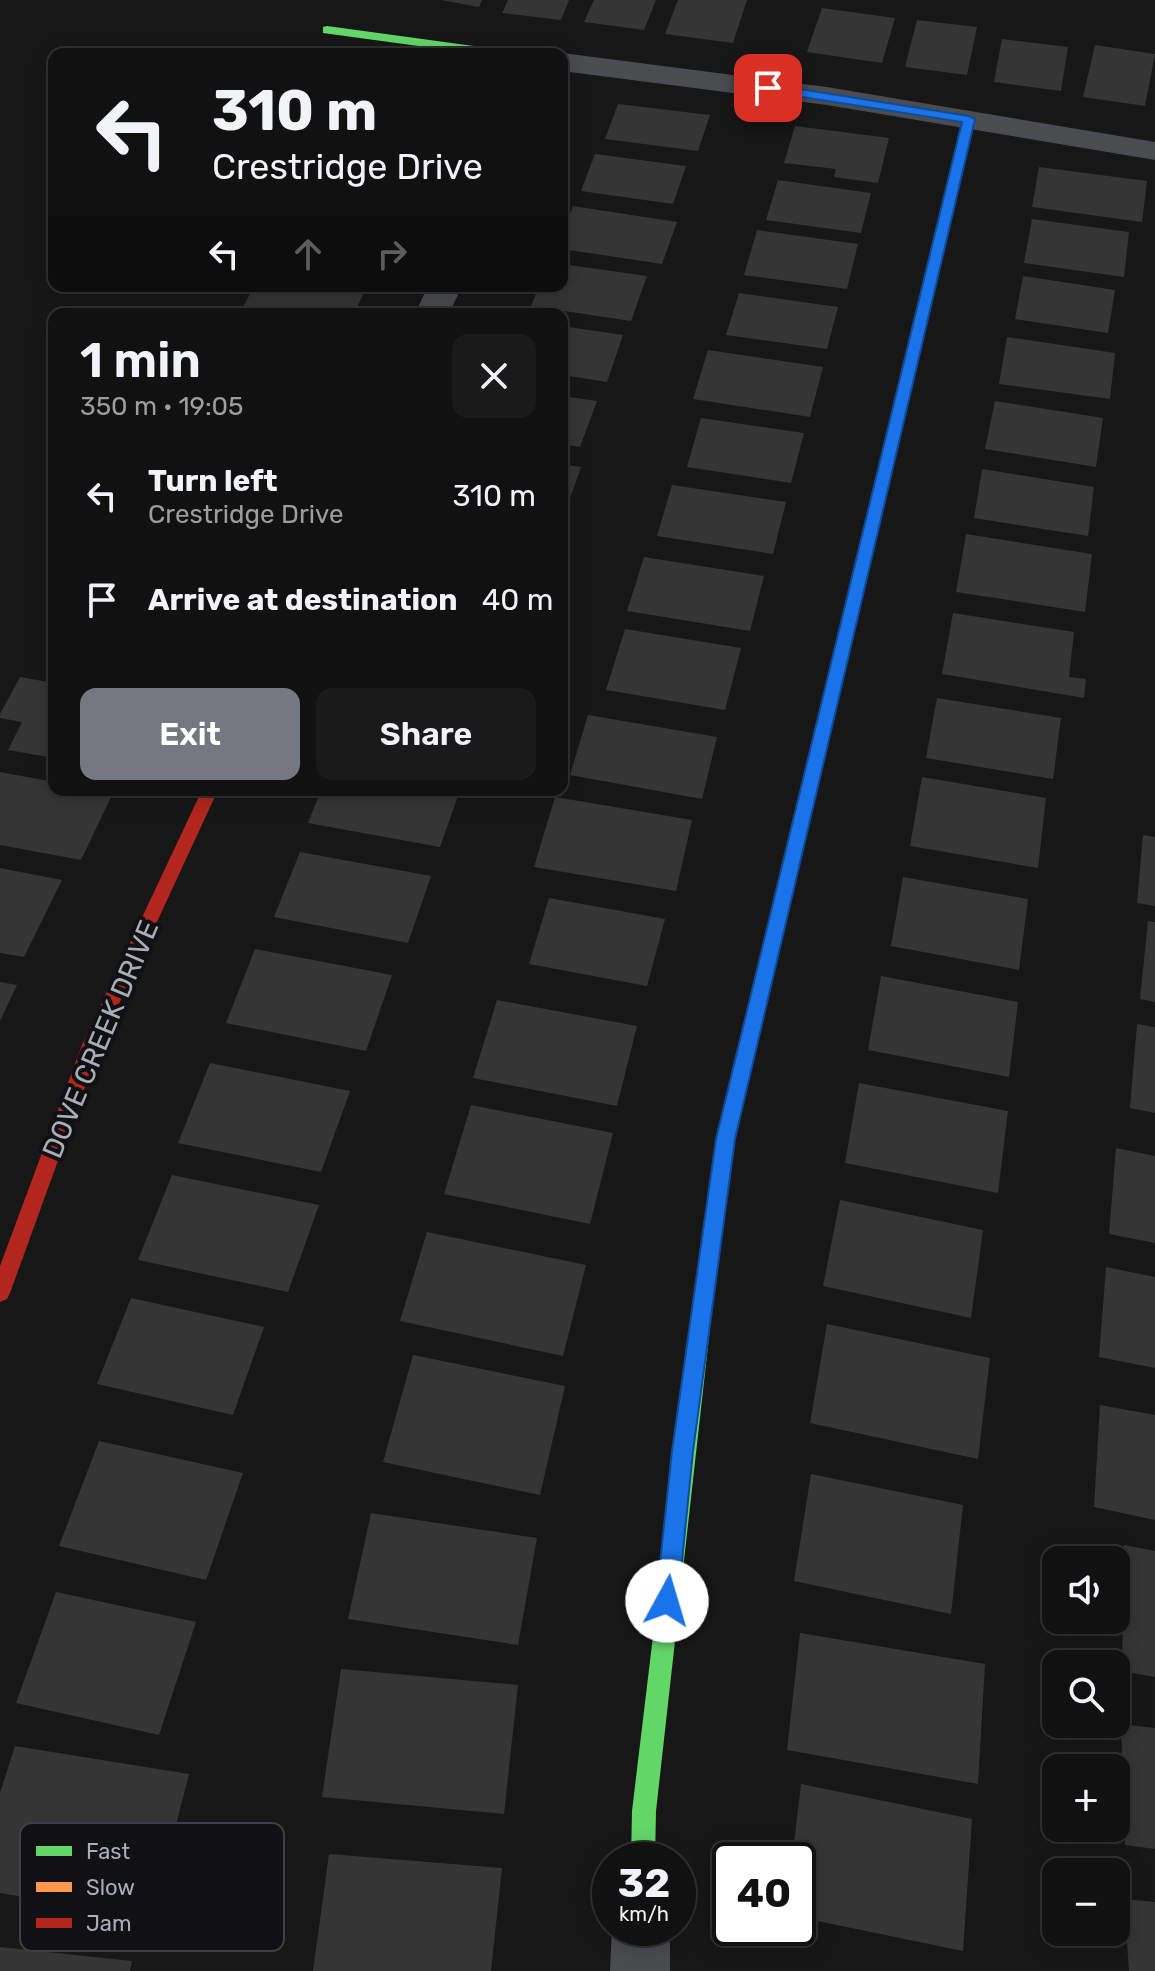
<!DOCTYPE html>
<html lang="en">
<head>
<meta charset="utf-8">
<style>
	body { margin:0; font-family:Rubik,sans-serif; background:#1a1a1a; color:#f1f3f6; height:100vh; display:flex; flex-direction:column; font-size:30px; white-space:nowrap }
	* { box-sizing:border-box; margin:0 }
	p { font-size:26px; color:#9c9d9f }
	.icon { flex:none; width:44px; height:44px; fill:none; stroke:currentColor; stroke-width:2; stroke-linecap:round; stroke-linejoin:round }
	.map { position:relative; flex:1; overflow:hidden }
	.drawer { position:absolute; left:48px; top:308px; width:520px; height:488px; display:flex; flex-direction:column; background:#111; border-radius:16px; box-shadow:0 4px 20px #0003,0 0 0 2px #303131 }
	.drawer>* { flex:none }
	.hud { position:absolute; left:48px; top:48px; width:520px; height:244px; border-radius:16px; box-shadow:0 4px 20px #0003,0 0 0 2px #303131; background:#111; color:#f1f3f6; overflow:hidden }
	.tools { position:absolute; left:1042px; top:1546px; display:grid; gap:16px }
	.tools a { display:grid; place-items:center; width:88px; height:88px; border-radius:16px; background:#111; box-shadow:0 4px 20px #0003,0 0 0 2px #303131; font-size:40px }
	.speed { position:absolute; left:592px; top:1842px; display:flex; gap:16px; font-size:40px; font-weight:700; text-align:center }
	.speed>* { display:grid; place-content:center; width:104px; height:104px; border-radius:50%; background:#111; box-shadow:0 4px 20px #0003,0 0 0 2px #303131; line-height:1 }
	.speed small { font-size:20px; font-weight:400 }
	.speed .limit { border:4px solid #111; border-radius:12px; background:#fff; color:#111 }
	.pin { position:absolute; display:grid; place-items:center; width:68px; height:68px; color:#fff; margin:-34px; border-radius:16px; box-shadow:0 4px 12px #0006 }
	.me { position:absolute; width:88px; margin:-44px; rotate:6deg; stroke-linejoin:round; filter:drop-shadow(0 0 6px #0008) }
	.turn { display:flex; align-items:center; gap:28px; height:168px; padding:0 32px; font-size:36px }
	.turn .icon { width:104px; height:104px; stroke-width:2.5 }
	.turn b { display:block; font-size:56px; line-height:68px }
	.lanes { display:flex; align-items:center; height:76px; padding:0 32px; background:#0003; justify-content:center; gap:40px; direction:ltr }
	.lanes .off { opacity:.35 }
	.round { display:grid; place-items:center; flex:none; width:84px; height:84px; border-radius:16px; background:#1a1a1a }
	.head { display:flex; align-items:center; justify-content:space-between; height:136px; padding:0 32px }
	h1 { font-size:48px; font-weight:600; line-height:60px }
	.primary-button { display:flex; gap:16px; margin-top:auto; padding:16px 32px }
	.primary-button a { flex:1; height:92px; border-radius:16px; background:#757880; color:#fff; font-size:32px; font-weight:600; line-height:92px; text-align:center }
	.primary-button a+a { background:#1a1a1a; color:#f1f3f6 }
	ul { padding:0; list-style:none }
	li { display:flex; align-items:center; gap:24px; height:104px; padding:0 32px }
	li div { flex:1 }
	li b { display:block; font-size:30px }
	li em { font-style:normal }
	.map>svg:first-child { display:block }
</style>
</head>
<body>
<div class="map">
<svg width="1155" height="1971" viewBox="0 0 1155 1971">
	<rect width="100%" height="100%" fill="#171717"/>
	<g fill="#353536">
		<path d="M441,0H482L479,7Z"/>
		<path d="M508,0H569L561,20L502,13Z"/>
		<path d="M594,0H656L644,30L584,22Z"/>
		<path d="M678,0H747L733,43L665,34Z"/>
		<path d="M822,8L895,18L882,63L807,52Z"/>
		<path d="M917,20L977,27L967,75L905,67Z"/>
		<path d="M1002,39L1068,47L1061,91L994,82Z"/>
		<path d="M1095,45L1155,54L1145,106L1083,97Z"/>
		<path d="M618,104L710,115L698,151L605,139Z"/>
		<path d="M795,126L889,138L878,183L834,177L836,169L784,163Z"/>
		<path d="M595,154L686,166L673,204L581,191Z"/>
		<path d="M1039,167L1147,181L1142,222L1032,207Z"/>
		<path d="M778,180L871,193L861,233L766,220Z"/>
		<path d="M573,206L677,222L662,264L562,249V234Z"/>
		<path d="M1032,219L1129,232L1124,277L1024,263Z"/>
		<path d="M757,230L858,244L847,289L744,275Z"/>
		<path d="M562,264L647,276L631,321L531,306L539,286H562Z"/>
		<path d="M1023,276L1115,290L1108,333L1015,319Z"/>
		<path d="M254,286H367L354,314L241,311Z"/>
		<path d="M739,293L838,307L827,349L726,335Z"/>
		<path d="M562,326L623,335L607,382L562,375Z"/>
		<path d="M1007,337L1115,353L1110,399L999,384Z"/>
		<path d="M708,350L823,367L810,417L693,399Z"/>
		<path d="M562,396L597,401L580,447L562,444Z"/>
		<path d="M995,401L1103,418L1096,467L985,449Z"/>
		<path d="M701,418L804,433L791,483L687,467Z"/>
		<path d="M562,464L581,467L562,521Z"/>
		<path d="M982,469L1094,487L1088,536L974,518Z"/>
		<path d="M672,485L786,502L773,554L657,536Z"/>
		<path d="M966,534L1092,554L1085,612L956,592Z"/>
		<path d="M644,557L764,576L750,631L627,611Z"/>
		<path d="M953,613L1074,632L1069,677L1086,679L1084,698L942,674Z"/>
		<path d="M625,629L741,648L725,710L606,690Z"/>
		<path d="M20,677L54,683V758L8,750L22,722L0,718V714Z"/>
		<path d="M937,698L1061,718L1053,779L926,758Z"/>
		<path d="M588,715L717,737L702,799L570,775Z"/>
		<path d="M0,772L54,782V790L113,793L81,860L0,845Z"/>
		<path d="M922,777L1046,798L1038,868L910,846Z"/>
		<path d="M321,790H460L440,847L308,823Z"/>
		<path d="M555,797L692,820L676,891L534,867Z"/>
		<path d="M1143,835L1155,837V906L1137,903Z"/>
		<path d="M300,852L431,876L408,943L274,917Z"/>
		<path d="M0,868L62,880L24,957L0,953Z"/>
		<path d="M903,877L1028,899L1019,970L891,946Z"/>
		<path d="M549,898L665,919L647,986L529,964Z"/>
		<path d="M1148,921L1155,922V1002L1140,999Z"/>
		<path d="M255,949L392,975L366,1051L226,1023Z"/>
		<path d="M881,976L1018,1002L1009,1077L868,1050Z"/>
		<path d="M0,982L17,985L0,1021Z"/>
		<path d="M497,1000L637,1026L617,1106L473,1078Z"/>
		<path d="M1137,1024L1155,1027V1113L1130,1108Z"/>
		<path d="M210,1063L350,1091L321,1172L178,1143Z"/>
		<path d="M859,1083L1008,1111L998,1193L845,1163Z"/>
		<path d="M471,1105L613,1133L590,1224L444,1194Z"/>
		<path d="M1116,1148L1155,1156V1243L1109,1234Z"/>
		<path d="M172,1175L319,1205L288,1292L138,1260Z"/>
		<path d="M840,1200L983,1230L971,1318L823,1286Z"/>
		<path d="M427,1232L586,1265L563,1356L400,1321Z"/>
		<path d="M1106,1267L1155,1277V1368L1099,1357Z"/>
		<path d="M131,1298L264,1327L233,1415L97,1384Z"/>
		<path d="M827,1324L990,1358L978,1459L810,1423Z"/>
		<path d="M413,1355L565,1386L540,1495L383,1462Z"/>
		<path d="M1100,1405L1155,1415V1520L1094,1507Z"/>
		<path d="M99,1441L243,1473L206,1580L59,1546Z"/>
		<path d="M811,1474L963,1505L951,1614L794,1581Z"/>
		<path d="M371,1513L537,1538L518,1645L348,1619Z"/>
		<path d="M1124,1545L1155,1551V1677L1122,1671Z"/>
		<path d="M56,1592L196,1622L159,1735L16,1703Z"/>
		<path d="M800,1633L985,1664L978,1784L787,1750Z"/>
		<path d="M341,1669L518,1685L504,1814L322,1797Z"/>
		<path d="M1121,1724L1155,1728V1849L1125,1845Z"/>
		<path d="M15,1746L189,1774L152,1919L0,1893V1793Z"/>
		<path d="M801,1784L972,1819L963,1951L798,1917V1860H792Z"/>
		<path d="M329,1854L502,1868L491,1971H313Z"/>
		<path d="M1124,1899L1155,1902V1971H1129Z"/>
		<path d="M0,1947L132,1961L130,1971H0Z"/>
	</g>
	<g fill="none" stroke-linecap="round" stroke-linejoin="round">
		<g fill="#4b4c50" fill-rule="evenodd">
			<path d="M562,53L827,87L1155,142V160L827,105L562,71V54H559Z"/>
			<path d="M428,286H462L449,314H415Z"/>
			<path d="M612,1928H670V1971H610Z"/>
		</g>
		<g fill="#63d668" fill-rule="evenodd">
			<path d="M327,26L503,50L509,54H477L323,33V27Z"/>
			<path d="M700,1319L707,1321L710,1328L656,1811L655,1860H631L632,1811L690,1328L693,1321Z"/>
		</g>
		<path fill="#ff974d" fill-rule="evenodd" d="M969,115L975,119L841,688L833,694L825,688L963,119Z"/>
		<g fill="#b3261e" fill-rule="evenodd">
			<path d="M833,682L841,688L734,1139L710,1328L707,1335L700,1337L693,1335L690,1328L716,1139L825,688Z"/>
			<path d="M202,790H218L100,1045L10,1293L7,1299L0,1302V1266L82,1045Z"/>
		</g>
	</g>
	<path fill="#1a73e8" stroke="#114b97" stroke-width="2" d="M768,84L969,116L975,119L735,1139L693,1451L678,1601L674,1609L667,1612L659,1609L656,1601L672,1451L716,1139L962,122L764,91L762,88Z"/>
	<g text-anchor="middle" stroke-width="8" stroke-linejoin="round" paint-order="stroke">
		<g font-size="28" fill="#a8adb8" stroke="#111113">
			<text transform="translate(100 1039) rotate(-67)" y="10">DOVE CREEK DRIVE</text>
		</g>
	</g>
	<rect x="20" y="1823" width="264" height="128" rx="12" fill="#111113" stroke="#3e4045" stroke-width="2"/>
	<rect x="36" y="1846" width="36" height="10" fill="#63d668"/>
	<rect x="36" y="1882" width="36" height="10" fill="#ff974d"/>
	<rect x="36" y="1918" width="36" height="10" fill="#b3261e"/>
	<g font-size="22" fill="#a8adb8">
		<text x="86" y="1859">Fast</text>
		<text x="86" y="1895">Slow</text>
		<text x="86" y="1931">Jam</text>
	</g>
</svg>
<div class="tools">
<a><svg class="icon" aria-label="sound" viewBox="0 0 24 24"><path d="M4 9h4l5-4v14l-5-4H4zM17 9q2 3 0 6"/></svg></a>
<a><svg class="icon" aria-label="search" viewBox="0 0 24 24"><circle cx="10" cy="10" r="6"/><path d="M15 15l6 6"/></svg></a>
<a>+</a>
<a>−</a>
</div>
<div class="speed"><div>32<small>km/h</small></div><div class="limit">40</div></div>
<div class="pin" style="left:768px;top:88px;background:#d93025"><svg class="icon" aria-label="arrive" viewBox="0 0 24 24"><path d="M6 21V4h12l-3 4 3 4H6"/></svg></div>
<svg class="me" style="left:667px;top:1601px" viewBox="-20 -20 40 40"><circle r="19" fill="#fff"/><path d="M0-13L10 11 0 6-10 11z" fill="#1a73e8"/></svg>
<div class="hud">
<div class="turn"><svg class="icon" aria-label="left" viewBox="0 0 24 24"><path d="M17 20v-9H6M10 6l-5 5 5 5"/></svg><div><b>310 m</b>Crestridge Drive</div></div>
<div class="lanes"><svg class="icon" aria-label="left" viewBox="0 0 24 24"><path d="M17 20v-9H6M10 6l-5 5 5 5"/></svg><svg class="icon off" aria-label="ahead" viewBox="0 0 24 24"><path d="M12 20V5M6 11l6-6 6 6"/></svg><svg class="icon off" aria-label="right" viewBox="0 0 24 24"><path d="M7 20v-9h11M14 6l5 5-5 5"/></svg></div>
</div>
<section class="drawer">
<div class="head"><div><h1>1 min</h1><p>350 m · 19:05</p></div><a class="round"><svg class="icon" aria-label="close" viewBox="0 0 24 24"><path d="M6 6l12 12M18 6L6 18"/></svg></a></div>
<ul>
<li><svg class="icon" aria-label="left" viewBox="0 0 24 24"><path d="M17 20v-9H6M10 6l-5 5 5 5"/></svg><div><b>Turn left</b><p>Crestridge Drive</p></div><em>310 m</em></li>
<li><svg class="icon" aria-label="arrive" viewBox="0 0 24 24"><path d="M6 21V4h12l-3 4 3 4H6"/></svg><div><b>Arrive at destination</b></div><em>40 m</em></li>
</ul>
<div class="primary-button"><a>Exit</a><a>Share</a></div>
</section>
</div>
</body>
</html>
